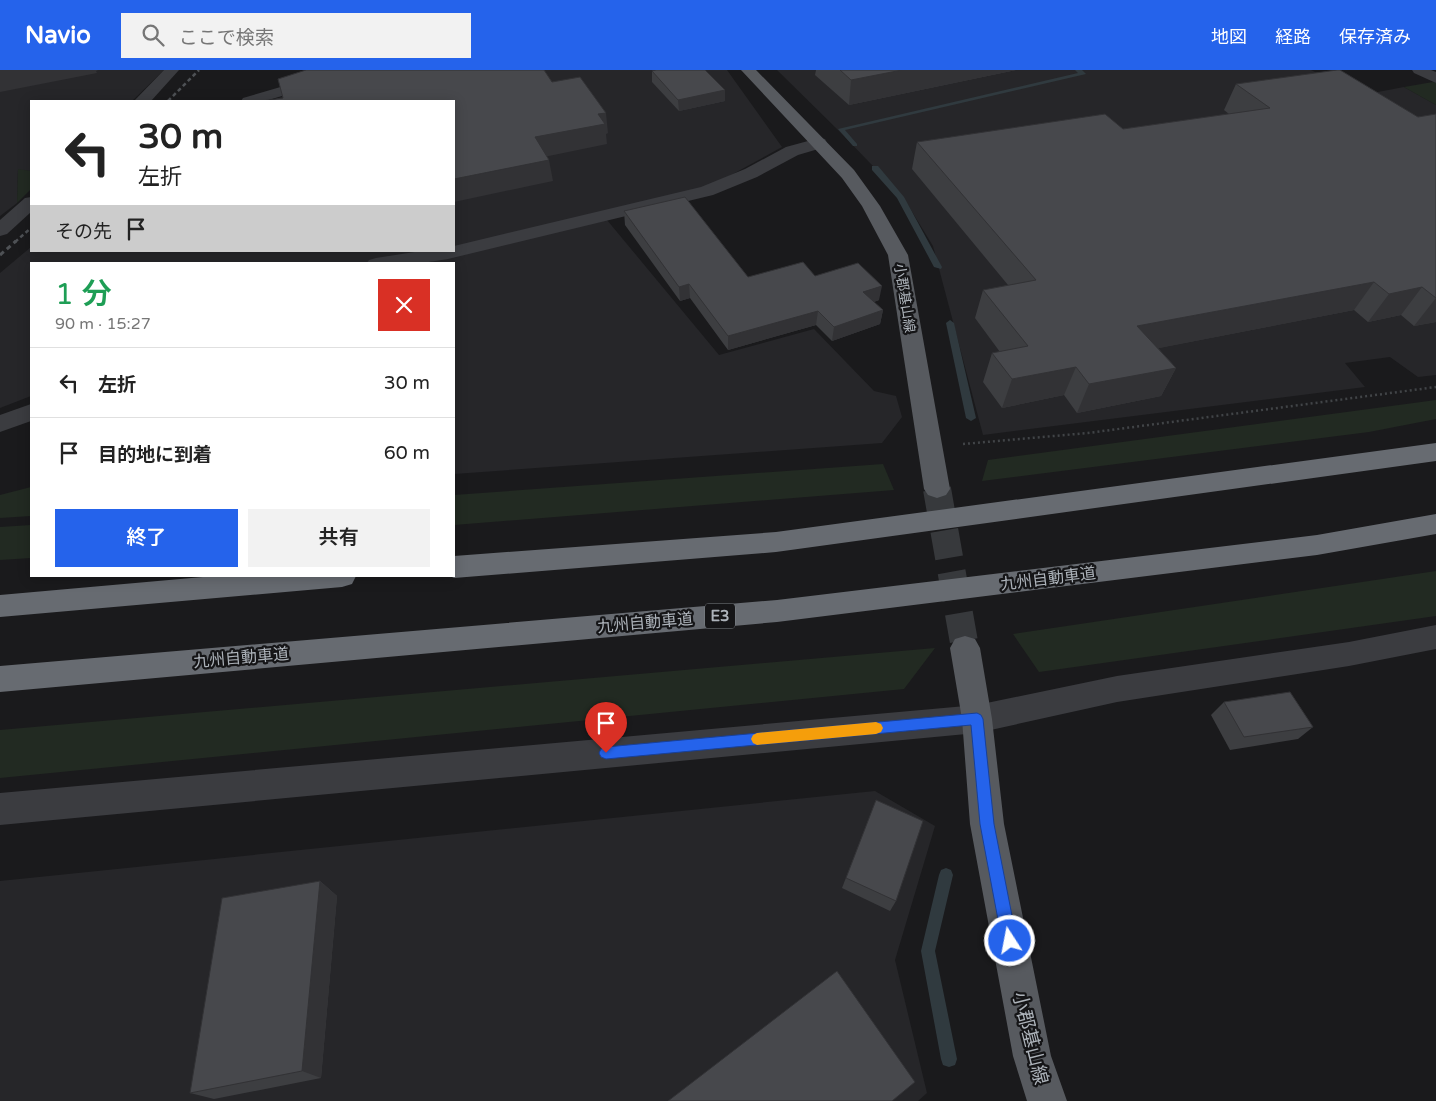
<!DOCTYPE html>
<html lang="ja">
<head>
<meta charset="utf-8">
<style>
	body { margin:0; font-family:"Varela Round","Noto Sans JP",sans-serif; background:#f2f2f2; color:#222; height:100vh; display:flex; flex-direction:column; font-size:19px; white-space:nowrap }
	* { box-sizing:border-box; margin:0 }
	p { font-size:16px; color:#767676 }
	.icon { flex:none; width:28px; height:28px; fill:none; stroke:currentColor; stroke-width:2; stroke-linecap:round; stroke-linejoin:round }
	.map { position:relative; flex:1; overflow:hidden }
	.drawer { position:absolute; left:30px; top:192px; width:425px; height:315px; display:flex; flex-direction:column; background:#fff; border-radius:0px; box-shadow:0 2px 12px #0003 }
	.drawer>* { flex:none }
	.guide { position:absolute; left:30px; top:30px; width:425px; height:152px; border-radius:0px; box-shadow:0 2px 12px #0003; background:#fff; color:#222; overflow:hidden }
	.pin { position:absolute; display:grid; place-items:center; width:42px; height:42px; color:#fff; margin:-51px -21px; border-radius:50% 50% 50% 0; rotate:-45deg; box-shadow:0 0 5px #0007 }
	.pin .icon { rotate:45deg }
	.me { position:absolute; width:55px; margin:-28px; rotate:349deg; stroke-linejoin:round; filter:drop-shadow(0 0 4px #0008) }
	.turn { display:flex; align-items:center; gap:18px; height:105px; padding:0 25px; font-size:22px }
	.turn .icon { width:65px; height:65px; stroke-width:2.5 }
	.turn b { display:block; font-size:35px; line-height:42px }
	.then { display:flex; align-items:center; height:48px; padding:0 25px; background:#0003; gap:10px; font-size:19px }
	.round { display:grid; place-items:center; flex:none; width:52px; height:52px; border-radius:0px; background:#f2f2f2 }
	.head { display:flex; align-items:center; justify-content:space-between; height:85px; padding:0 25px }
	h1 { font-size:30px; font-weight:600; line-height:38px; color:#1e9e55 }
	.cta { display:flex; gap:10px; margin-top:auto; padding:10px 25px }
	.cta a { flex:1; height:58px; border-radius:0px; background:#2563eb; color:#fff; font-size:20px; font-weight:600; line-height:58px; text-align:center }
	.cta a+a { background:#f2f2f2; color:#222 }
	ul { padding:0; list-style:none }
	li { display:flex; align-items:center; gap:15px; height:70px; padding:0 25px; border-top:1px solid #e0e0e0 }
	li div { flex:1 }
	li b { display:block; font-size:19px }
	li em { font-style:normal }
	header { display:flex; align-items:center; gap:30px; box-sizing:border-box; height:70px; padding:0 25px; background:#2563eb; color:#fff }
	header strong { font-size:24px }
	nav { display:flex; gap:28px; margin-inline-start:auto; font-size:18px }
	.search { width:350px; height:45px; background:#f2f2f2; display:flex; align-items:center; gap:12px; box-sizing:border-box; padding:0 18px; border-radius:0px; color:#767676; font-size:19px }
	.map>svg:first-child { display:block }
</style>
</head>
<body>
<header>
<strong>Navio</strong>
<div class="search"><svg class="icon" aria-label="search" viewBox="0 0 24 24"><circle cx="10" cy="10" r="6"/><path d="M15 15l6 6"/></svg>ここで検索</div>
<nav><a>地図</a><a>経路</a><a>保存済み</a></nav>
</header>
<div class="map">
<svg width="1436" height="1031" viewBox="0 0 1436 1031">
	<rect width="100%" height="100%" fill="#1a1a1c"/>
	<g fill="#262629">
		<path d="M0,0H164L132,31H31V101L18,100L17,133L0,146Z"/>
		<path d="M487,0H727L782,77L711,116L454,177V31H267L324,15Z"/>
		<path d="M777,0H1311L1362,25L1404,17L1436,35V305L1418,307L1390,287L1345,293L1365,317L983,365L933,176L903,127L839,61Z"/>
		<path d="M607,150L719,285L814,259L874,321L896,326L902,347L882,373L454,404V194H420Z"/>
		<path d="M31,177V181H429L357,194H31V326L0,338V203Z"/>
		<path d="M875,721L935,756L895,890L927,1023L918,1031H0V811Z"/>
	</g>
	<g fill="#222a22">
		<path d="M1433,12L1436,13V35L1404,17Z"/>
		<path d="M18,99L31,101V119L17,133Z"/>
		<path d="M1436,330V349L1369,362L982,411L988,390Z"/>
		<path d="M883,394L894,420L454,455V425Z"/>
		<path d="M31,417V446L0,448V425Z"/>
		<path d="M31,455V488L0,490V457Z"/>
		<path d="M1436,501V546L1039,602L1013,564Z"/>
		<path d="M935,578L904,619L0,708V660Z"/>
	</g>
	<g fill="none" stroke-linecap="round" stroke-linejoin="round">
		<g fill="#303a3f" fill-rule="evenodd">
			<path d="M1075,0H1082L1086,4L845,60L857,74V76H853L838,59L1078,3Z"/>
			<path d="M872,96H878L904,127L942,197L941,199L934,197L897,128L872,100Z"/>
			<path d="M950,250L954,253L976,348L971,351L966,348L946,253Z"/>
			<path d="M946,798L951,800L953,805L935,881L957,989L955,995L949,997L943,995L941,989L921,881L939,805L941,800Z"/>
		</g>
		<path stroke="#37393c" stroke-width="28" stroke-dasharray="28 14" stroke-linecap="butt" d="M937,419L965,578"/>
		<path stroke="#414447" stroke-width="2.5" stroke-dasharray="2 3" stroke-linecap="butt" d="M963,374L1088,363L1436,317"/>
		<g fill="#3b3c40" fill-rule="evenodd">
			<path d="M164,0H179L151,31H134Z"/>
			<path d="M1412,0H1431L1436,2V13L1414,3Z"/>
			<path d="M318,6L326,11L323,14L265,31H241L243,28Z"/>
			<path d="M819,68L825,69L827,73L825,77L798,85L757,107L713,125L448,189L416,194H366L369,190L376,188L421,181H454V176L701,117L745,99L786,77Z"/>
			<path d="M31,127V142L7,164L0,166V150L25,128Z"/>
			<path d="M31,334V351L0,362V345Z"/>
			<path d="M1436,555V579L1349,596L1117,632L977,663L0,755V723L977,635L1117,606L1349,572Z"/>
		</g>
		<g fill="#575a5f" fill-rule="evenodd">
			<path d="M741,0H756L854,100L880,136L908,185L950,419L946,425L937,428L928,425L924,419L888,185L862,136L842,108Z"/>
			<path d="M965,566L975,569L980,578L992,649L1004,754L1051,986L1067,1031H1027L1013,986L970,754L962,649L950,578L955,569Z"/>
		</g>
		<g fill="#676b71" fill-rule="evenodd">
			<path d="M1436,373V391L776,482L454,508L450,506H454V486L776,462Z"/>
			<path d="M1436,444V464L1317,485L777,552L0,622V596L777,530L1317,465Z"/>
			<path d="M214,506H356L352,514L342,517L0,547V525Z"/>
		</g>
		<g stroke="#4e5155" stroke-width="2.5" stroke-dasharray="4 3" stroke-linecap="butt">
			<path d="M168,31L199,0"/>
			<path d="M15,172L31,158"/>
		</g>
		<path stroke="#4e5155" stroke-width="3" stroke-dasharray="5 4" stroke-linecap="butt" d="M0,185L16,171"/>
	</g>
	<g fill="#3d3e41">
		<path d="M816,0H1016L849,35L815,5Z"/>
		<path d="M652,1L725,20V31L679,41L652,12Z"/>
		<path d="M1236,14L1418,47L1436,44V252L1414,256L1401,245L1368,252L1354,240L1158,278L1176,298L1161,326L1077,343L1064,325L1002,338L983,312L992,283L1000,282L975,248L983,220L1008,215L912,99L917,72L1123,59L1229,44L1224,40Z"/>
		<path d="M624,141L748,207L879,230L874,232L883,240L880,254L832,271L816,255L728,280L690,228L680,231L625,155Z"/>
		<path d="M1224,632L1313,657L1298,669L1230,680L1211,645Z"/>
		<path d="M876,730L896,831L890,841L842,818Z"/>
		<path d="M320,811L337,826L321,1008L214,1029L190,1023Z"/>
	</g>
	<g fill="#323235">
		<path d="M0,0H98L96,1L97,3L0,22Z"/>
		<path d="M902,0H1016L849,35L851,10Z"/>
		<path d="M725,20V31L679,41L678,30Z"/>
		<path d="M606,43L608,63L606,64L607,74L539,88L535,67L598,44Z"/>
		<path d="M549,90L553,111L454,132V109Z"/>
		<path d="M1374,212L1354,240L1124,285L1137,256Z"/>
		<path d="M689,214L690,228L680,231L679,217Z"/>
		<path d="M882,216L879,230L861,236L863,222Z"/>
		<path d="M1422,217L1401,245L1368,252L1389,224Z"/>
		<path d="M1436,228V252L1414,256Z"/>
		<path d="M883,240L880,254L832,271L834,257Z"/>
		<path d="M818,241L816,255L728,280V266Z"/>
		<path d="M1076,297L1064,325L1002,338L1012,309Z"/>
		<path d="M1176,298L1161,326L1077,343L1089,314Z"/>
		<path d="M320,811L337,826L321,1008L302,1001Z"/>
	</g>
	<g fill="#47484c" stroke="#323235">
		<path d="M306,0H544L552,12L580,7L606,43L598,44L605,54L535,67L549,90L454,109V31H262L283,28L278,9Z"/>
		<path d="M656,0H705L725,20L678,30L652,1Z"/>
		<path d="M840,0H902L851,10Z"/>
		<path d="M1337,0H1340L1418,47L1436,44V228L1422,217L1389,224L1374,212L1137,256L1176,298L1089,314L1076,297L1012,309L992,283L1028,276L983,220L1036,210L917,72L1105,44L1123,59L1270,38L1236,14Z"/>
		<path d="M685,127L748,207L803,192L815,206L858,193L882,216L863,222L883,240L834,257L818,241L728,266L689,214L679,217L624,141Z"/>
		<path d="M1290,622L1313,657L1244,667L1224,632Z"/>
		<path d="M876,730L923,751L896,831L846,808Z"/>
		<path d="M320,811L302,1001L190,1023L222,828Z"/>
		<path d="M837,901L915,1012L892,1031H668Z"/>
	</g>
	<path fill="#2563eb" stroke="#184099" d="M977,643L981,645L983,649L994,754L1017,871L1015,876L1010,878L1005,876L1002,871L980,754L971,655L606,689L601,687L599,683L601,679L606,677Z"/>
	<path fill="#f59e0b" d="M876,652L881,654L883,658L881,662L876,664L757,675L753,673L751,669L753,665L757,663Z"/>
	<g text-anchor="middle" stroke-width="4.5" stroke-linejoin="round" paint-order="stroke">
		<g font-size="14" fill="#adb3ba" stroke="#151517">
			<text transform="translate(905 228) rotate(81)" y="5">小郡基山線</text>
		</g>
		<rect fill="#151517" stroke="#7f8489" stroke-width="1" x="705" y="533.5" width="30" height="25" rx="4"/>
		<g font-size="15" font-weight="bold" fill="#adb3ba">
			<text x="720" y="551">E3</text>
		</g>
		<g font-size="16" fill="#adb3ba" stroke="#151517">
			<text transform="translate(1048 508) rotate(-7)" y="6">九州自動車道</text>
			<text transform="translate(645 552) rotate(-5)" y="6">九州自動車道</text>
			<text transform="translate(241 587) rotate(-5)" y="6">九州自動車道</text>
		</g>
		<g font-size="19" fill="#adb3ba" stroke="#151517">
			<text transform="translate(1031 968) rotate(76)" y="7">小郡基山線</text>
		</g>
	</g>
</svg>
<div class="pin" style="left:606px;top:683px;background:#d93025"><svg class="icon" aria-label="arrive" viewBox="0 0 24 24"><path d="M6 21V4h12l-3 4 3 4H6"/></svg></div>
<svg class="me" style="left:1010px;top:871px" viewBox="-20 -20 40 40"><circle r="17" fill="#2563eb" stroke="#fff" stroke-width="3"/><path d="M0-11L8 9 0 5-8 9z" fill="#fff"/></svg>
<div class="guide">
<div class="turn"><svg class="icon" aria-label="left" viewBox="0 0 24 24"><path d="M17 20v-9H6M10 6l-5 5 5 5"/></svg><div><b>30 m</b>左折</div></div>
<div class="then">その先<svg class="icon" aria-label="arrive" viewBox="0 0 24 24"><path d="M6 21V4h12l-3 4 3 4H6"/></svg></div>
</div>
<section class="drawer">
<div class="head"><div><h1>1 分</h1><p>90 m · 15:27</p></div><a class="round" style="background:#d93025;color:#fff"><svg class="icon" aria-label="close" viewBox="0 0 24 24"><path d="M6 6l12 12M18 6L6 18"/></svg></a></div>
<ul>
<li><svg class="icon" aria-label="left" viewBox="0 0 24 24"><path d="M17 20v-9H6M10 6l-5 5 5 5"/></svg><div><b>左折</b></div><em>30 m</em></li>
<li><svg class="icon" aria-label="arrive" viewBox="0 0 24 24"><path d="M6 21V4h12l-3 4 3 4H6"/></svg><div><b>目的地に到着</b></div><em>60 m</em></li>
</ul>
<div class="cta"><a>終了</a><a>共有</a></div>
</section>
</div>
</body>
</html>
